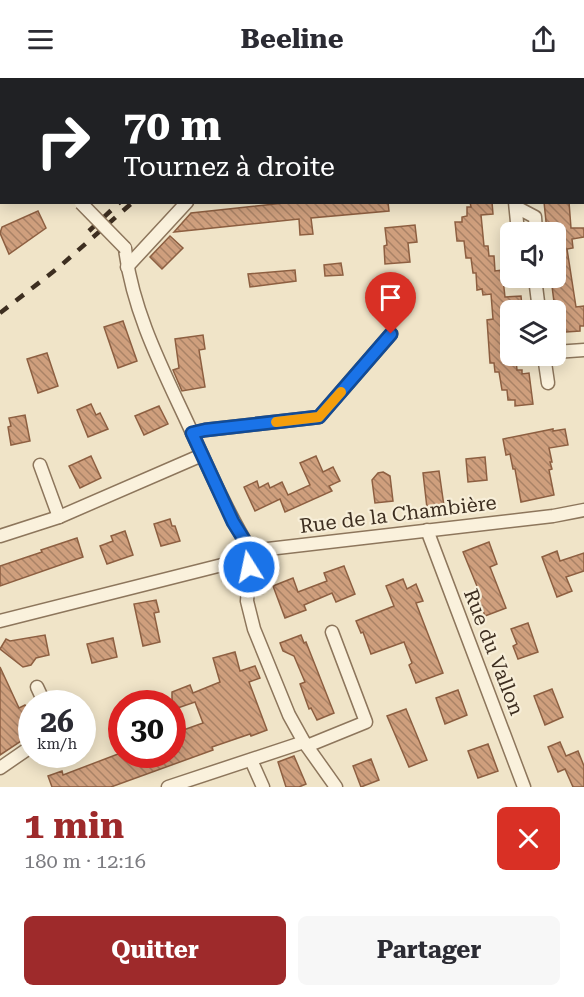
<!DOCTYPE html>
<html lang="fr">
<head>
<meta charset="utf-8">
<style>
	body { margin:0; font-family:"Roboto Serif",serif; background:#f7f7f7; color:#2b2b33; height:100vh; display:flex; flex-direction:column; font-size:22px; white-space:nowrap }
	* { box-sizing:border-box; margin:0 }
	p { font-size:20px; color:#7c7c81 }
	.icon { flex:none; width:33px; height:33px; fill:none; stroke:currentColor; stroke-width:2; stroke-linecap:round; stroke-linejoin:round }
	.map { position:relative; height:709px; overflow:hidden }
	.panel { display:flex; flex-direction:column; background:#fff; flex:1 }
	.panel>* { flex:none }
	.hud { position:absolute; left:0px; top:0px; width:585px; height:126px; box-shadow:0 3px 15px #0003; background:#202124; color:#fff; overflow:hidden }
	.tools { position:absolute; left:500px; top:144px; display:grid; gap:12px }
	.tools a { display:grid; place-items:center; width:66px; height:66px; border-radius:9px; background:#fff; box-shadow:0 3px 15px #0003; font-size:30px }
	.speed { position:absolute; left:18px; top:612px; display:flex; gap:12px; font-size:30px; font-weight:700; text-align:center }
	.speed>* { display:grid; place-content:center; width:78px; height:78px; border-radius:50%; background:#fff; box-shadow:0 3px 15px #0003; line-height:1 }
	.speed small { font-size:15px; font-weight:400 }
	.speed .limit { border:9px solid #d22; background:#fff; color:#111 }
	.pin { position:absolute; display:grid; place-items:center; width:51px; height:51px; color:#fff; margin:-62px -26px; border-radius:50% 50% 50% 0; rotate:-45deg; box-shadow:0 0 6px #0007 }
	.pin .icon { rotate:45deg }
	.me { position:absolute; width:66px; margin:-33px; rotate:350deg; stroke-linejoin:round; filter:drop-shadow(0 0 4px #0008) }
	.turn { display:flex; align-items:center; gap:21px; height:126px; padding:0 24px; font-size:27px }
	.turn .icon { width:78px; height:78px; stroke-width:2.5 }
	.turn b { display:block; font-size:42px; line-height:51px }
	.round { display:grid; place-items:center; flex:none; width:63px; height:63px; border-radius:9px; background:#f7f7f7 }
	.head { display:flex; align-items:center; justify-content:space-between; height:102px; padding:0 24px }
	h1 { font-size:36px; font-weight:700; line-height:45px; color:#9e2a2b }
	.action { display:flex; gap:12px; margin-top:auto; padding:12px 24px }
	.action a { flex:1; height:69px; border-radius:9px; background:#9e2a2b; color:#fff; font-size:24px; font-weight:700; line-height:69px; text-align:center }
	.action a+a { background:#f7f7f7; color:#2b2b33 }
	header { display:flex; justify-content:space-between; align-items:center; height:78px; padding:0 24px; background:#fff; font-size:27px; font-weight:700 }
	.map>svg:first-child { display:block }
</style>
</head>
<body>
<header><svg class="icon" aria-label="menu" viewBox="0 0 24 24"><path d="M4 6h16M4 12h16M4 18h16"/></svg>Beeline<svg class="icon" aria-label="share" viewBox="0 0 24 24"><path d="M12 15V3M7 8l5-5 5 5M5 13v7h14v-7"/></svg></header>
<div class="map">
<svg width="584" height="709" viewBox="0 0 584 709">
	<defs>
		<pattern id="building-back-hatch" width="6" height="6" patternUnits="userSpaceOnUse" patternTransform="scale(1.5)"><rect width="6" height="6" fill="#cf9f7d"/><path d="M-1 5l2 2M0 0l6 6M5-1l2 2" fill="none" stroke="#a98266"/></pattern>
	</defs>
	<rect width="100%" height="100%" fill="#f0e4c8"/>
	<g fill="url(#building-back-hatch)" stroke="#8d5f41" stroke-width="1.5">
		<path d="M293,124H388L389,133L311,140L313,156L300,157L299,141L174,154L191,135Z"/>
		<path d="M470,124H492L493,136L481,137L484,168H488L489,178H494L495,193L502,192L505,219L521,218L522,229L510,230V278L511,283L516,282L517,292H522V296L529,295L533,326L515,328V322H508L507,312H502L499,294H495L494,285H490L487,242L493,241L491,216L483,217L482,211L477,212L476,195H473L471,180H466L464,163H457L455,144H462V139L467,138V129H471Z"/>
		<path d="M544,124H569L571,150H584V159L572,161L573,170L567,171L576,229L584,228V248H580V253L566,254L565,250L555,251V232L551,200H555V154L547,153Z"/>
		<path d="M38,133L46,150L9,176L0,155L2,149Z"/>
		<path d="M415,147L417,164L408,165L410,184L385,186L384,168L387,167L385,150Z"/>
		<path d="M170,158L183,170L162,191L150,179Z"/>
		<path d="M341,185L343,197L325,198L324,187Z"/>
		<path d="M295,192L296,203L250,209L248,196Z"/>
		<path d="M123,243L137,283L118,290L104,249Z"/>
		<path d="M203,257L205,271L199,272L205,309L182,313L173,292L179,290L175,261Z"/>
		<path d="M47,275L58,308L38,315L27,281Z"/>
		<path d="M91,326L96,337L100,335L108,351L88,359L77,332Z"/>
		<path d="M159,328L168,346L144,357L135,338Z"/>
		<path d="M25,337L30,363L11,367L8,349L11,348L9,340Z"/>
		<path d="M553,351V353L565,351L568,367L549,370L552,384H550L552,391L549,392L554,417L521,424L515,391H513L510,376L506,377L503,361Z"/>
		<path d="M91,378L101,400L80,410L69,388Z"/>
		<path d="M316,378L323,394L333,389L340,403L329,408L332,413L285,434L280,421L255,433L244,409L257,403L259,410L268,405L270,410L282,404L288,417L310,407L300,385Z"/>
		<path d="M485,379L487,402L468,404L466,381Z"/>
		<path d="M439,393L444,428L427,430L423,395Z"/>
		<path d="M383,394L390,398L393,423L375,425L372,402L378,395Z"/>
		<path d="M170,441L172,448H175L180,463L161,468L154,446Z"/>
		<path d="M125,453L133,477L107,486L100,468L113,463L111,458Z"/>
		<path d="M77,460L83,479L0,508V488L42,474L41,472Z"/>
		<path d="M489,464L497,486L490,489L506,530L485,538L476,514L479,513L463,474Z"/>
		<path d="M557,473L560,483L584,475V493L566,499L572,513L557,519L542,479Z"/>
		<path d="M344,488L355,516L336,524L332,515L304,527L306,532L285,540L273,508L293,500L298,514L327,503L324,495Z"/>
		<path d="M403,501L407,511L416,506L423,523L416,525L443,595L416,605L409,587L412,585L404,564L371,576L363,554L361,555L356,543L394,528L386,508Z"/>
		<path d="M156,522L159,534L154,535L160,564L143,568L134,526Z"/>
		<path d="M528,545L538,574L518,581L513,568L517,566L511,551Z"/>
		<path d="M45,557L49,577L36,580L31,587L23,589L0,571L6,561L10,563Z"/>
		<path d="M301,557L304,565L306,564L334,635L317,642L311,630L309,631L300,606L305,604L294,578L283,573L280,565Z"/>
		<path d="M113,560L117,579L92,585L87,566Z"/>
		<path d="M235,574L240,593L255,588L260,600L249,604L267,652L251,658L250,656L212,669L213,672L111,709H52L48,698L62,693L63,697L118,676H172V656L203,645L195,624L172,632V614L190,607L193,615L220,604L213,580Z"/>
		<path d="M0,589L19,630L25,627L32,637V651L25,656L27,659L0,677Z"/>
		<path d="M552,611L563,639L545,647L534,618Z"/>
		<path d="M458,612L467,637L445,646L436,620Z"/>
		<path d="M406,631L427,682L409,689L387,638Z"/>
		<path d="M560,664L566,678L578,673L584,688V709H573L565,691L558,694L548,669Z"/>
		<path d="M488,666L498,693L478,700L468,673Z"/>
		<path d="M294,678L306,706L299,709H286L278,684Z"/>
		<path d="M371,681L379,702L361,709L353,688Z"/>
	</g>
	<g fill="none" stroke-linecap="round" stroke-linejoin="round">
		<g stroke="#8d765c" stroke-width="15">
			<g id="street">
				<path d="M8,2L9,0"/>
				<path d="M290,2L291,0"/>
				<path d="M0,36L2,30"/>
				<path d="M0,91L2,93"/>
				<path d="M515,124L518,154"/>
				<path d="M516,129L535,139L536,154"/>
				<path d="M125,170C132,232 162,290 188,346C208,389 226,432 251,473"/>
				<path d="M127,189L187,124"/>
				<path d="M535,200L539,232"/>
				<path d="M555,274L584,272"/>
				<path d="M544,278L548,305"/>
				<path d="M192,355L205,352L319,339L391,256"/>
				<path d="M40,387L59,439"/>
				<path d="M427,452L524,709"/>
				<path d="M0,458L59,439L202,377"/>
				<path d="M251,473L247,523L254,551L289,637L304,664L336,709"/>
				<path d="M0,543L226,486L251,473L553,438L584,432"/>
				<path d="M37,609L45,626"/>
				<path d="M307,668L366,644L332,554"/>
				<path d="M251,682L263,709"/>
				<path d="M0,690L32,668"/>
				<path d="M168,709L304,664"/>
			</g>
		</g>
		<use href="#street" stroke="#faf1dc" stroke-width="12"/>
		<g stroke="#3d2e20" stroke-width="4.5" stroke-dasharray="10 10" stroke-linecap="butt">
			<path d="M236,2L237,0"/>
			<path d="M247,2L248,0"/>
			<path d="M89,153L120,124"/>
			<path d="M0,235L58,190L133,124"/>
		</g>
		<g stroke="#8d765c" stroke-width="15" stroke-linecap="butt">
			<path id="street-bridge" d="M81,125L125,170"/>
		</g>
		<use href="#street-bridge" stroke="#faf1dc" stroke-width="12"/>
	</g>
	<g fill="none" stroke-linecap="round" stroke-linejoin="round">
		<g stroke="#114b97" stroke-width="15">
			<path id="route" d="M249,489L251,473L233,444L192,355L205,352L319,339L391,256"/>
		</g>
		<use href="#route" stroke="#1a73e8" stroke-width="10"/>
		<path stroke="#f59e0b" stroke-width="10" d="M276,344L319,339L341,314"/>
	</g>
	<g text-anchor="middle" stroke-width="4.5" stroke-linejoin="round" paint-order="stroke">
		<g font-size="20" fill="#3d2e20" stroke="#f7eed8">
			<text transform="translate(398 436) rotate(-7)" y="7">Rue de la Chambière</text>
			<text transform="translate(494 574) rotate(69)" y="7">Rue du Vallon</text>
		</g>
	</g>
</svg>
<div class="tools">
<a><svg class="icon" aria-label="sound" viewBox="0 0 24 24"><path d="M4 9h4l5-4v14l-5-4H4zM17 9q2 3 0 6"/></svg></a>
<a><svg class="icon" aria-label="layers" viewBox="0 0 24 24"><path d="M12 4l9 5-9 5-9-5zM3 14l9 5 9-5"/></svg></a>
</div>
<div class="speed"><div>26<small>km/h</small></div><div class="limit">30</div></div>
<div class="pin" style="left:391px;top:256px;background:#d93025"><svg class="icon" aria-label="arrive" viewBox="0 0 24 24"><path d="M6 21V4h12l-3 4 3 4H6"/></svg></div>
<svg class="me" style="left:249px;top:489px" viewBox="-20 -20 40 40"><circle r="17" fill="#1a73e8" stroke="#fff" stroke-width="3"/><path d="M0-11L8 9 0 5-8 9z" fill="#fff"/></svg>
<div class="hud">
<div class="turn"><svg class="icon" aria-label="right" viewBox="0 0 24 24"><path d="M7 20v-9h11M14 6l5 5-5 5"/></svg><div><b>70 m</b>Tournez à droite</div></div>
</div>
</div>
<section class="panel">
<div class="head"><div><h1>1 min</h1><p>180 m · 12:16</p></div><a class="round" style="background:#d93025;color:#fff"><svg class="icon" aria-label="close" viewBox="0 0 24 24"><path d="M6 6l12 12M18 6L6 18"/></svg></a></div>
<div class="action"><a>Quitter</a><a>Partager</a></div>
</section>
</body>
</html>
